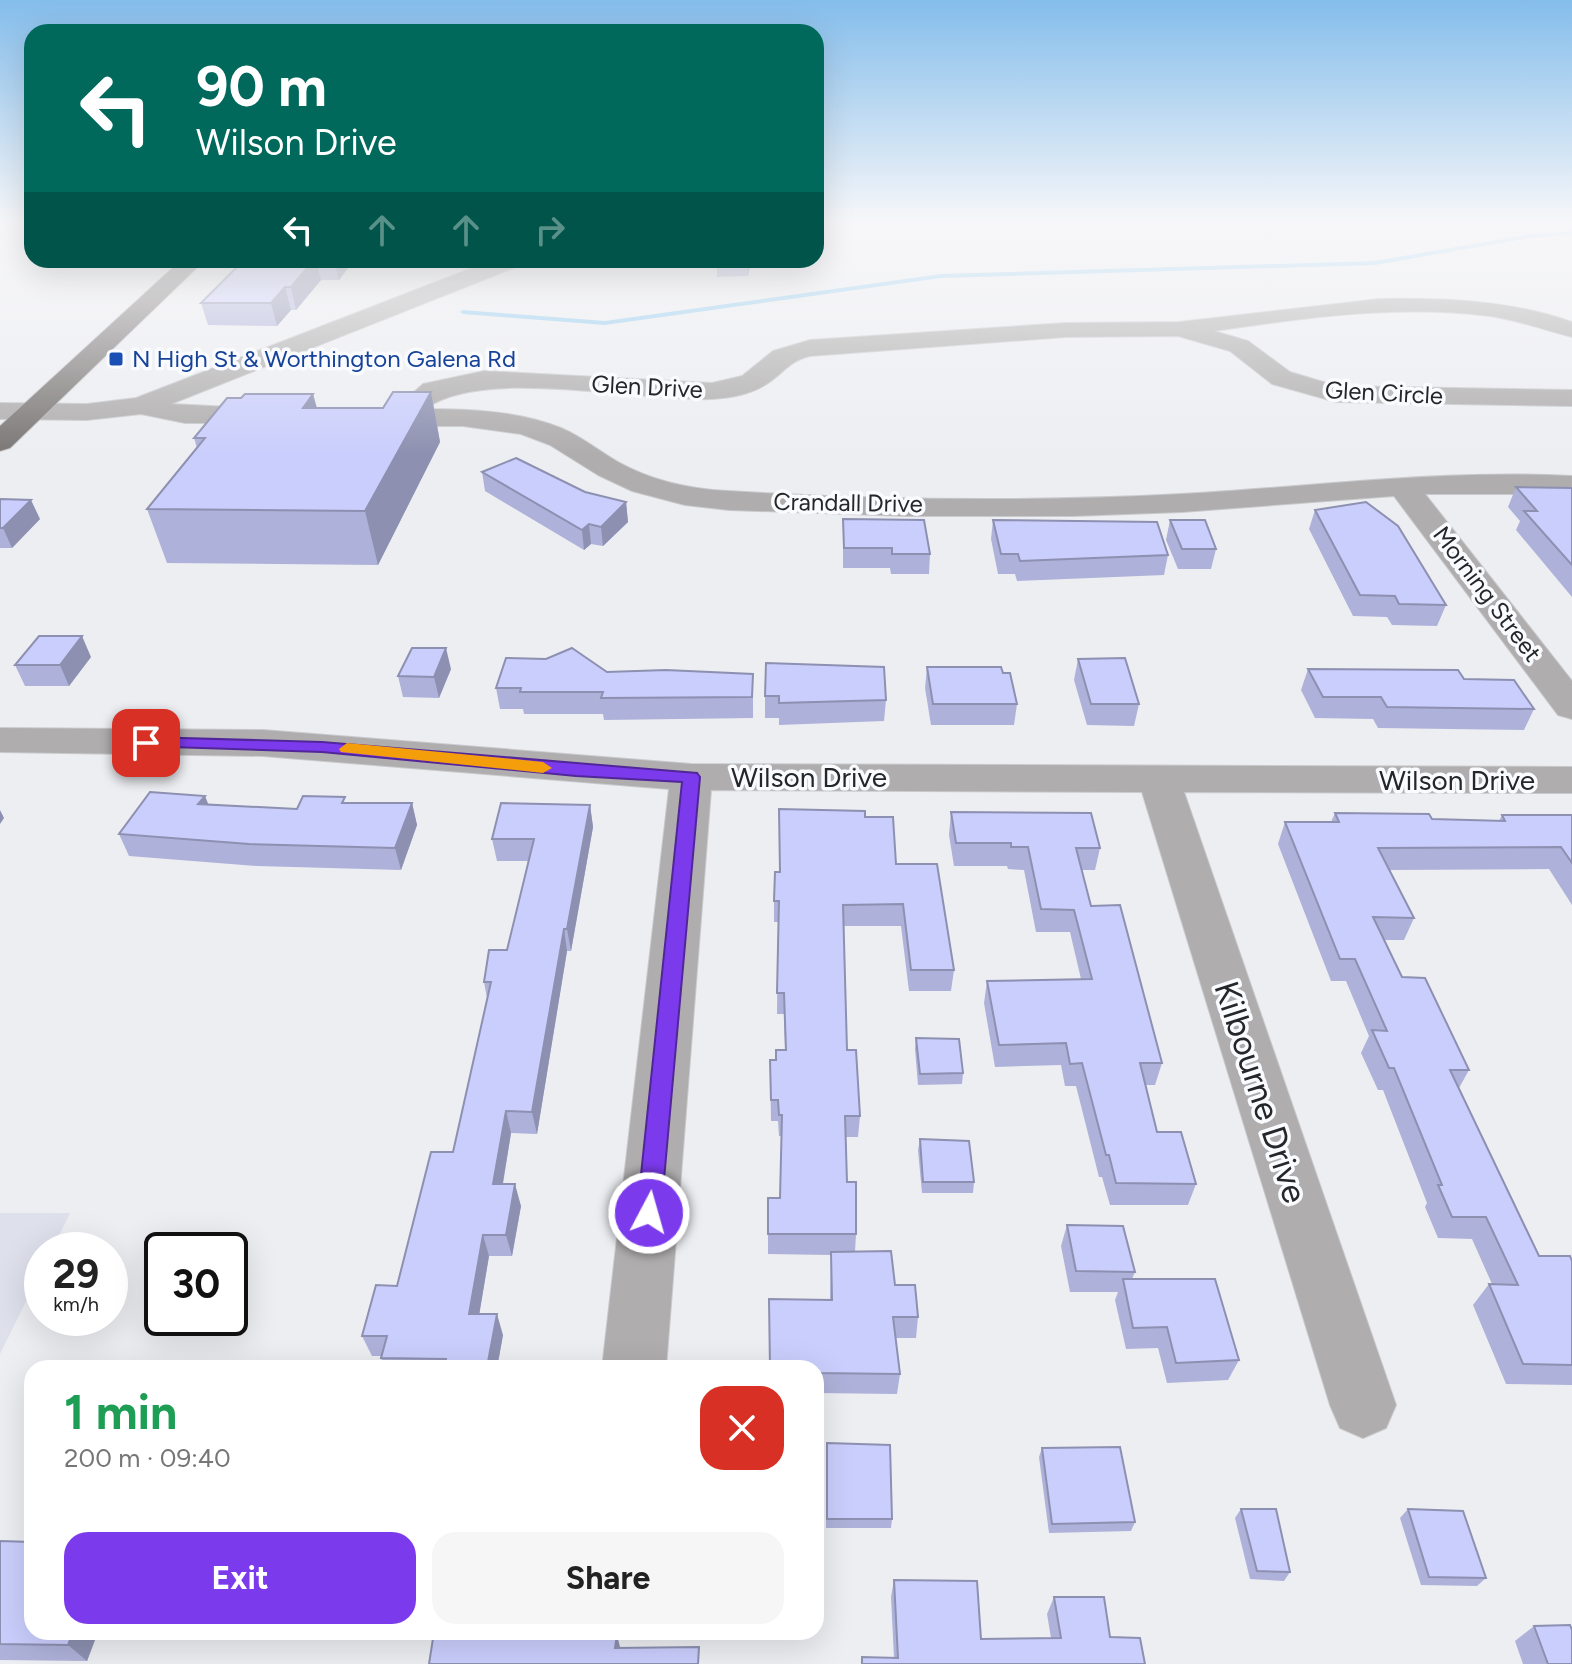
<!DOCTYPE html>
<html lang="en">
<head>
<meta charset="utf-8">
<style>
	body { margin:0; font-family:Figtree,sans-serif; background:#f6f6f6; color:#222; height:100vh; display:flex; flex-direction:column; font-size:30px; white-space:nowrap }
	* { box-sizing:border-box; margin:0 }
	p { font-size:26px; color:#767676 }
	.icon { flex:none; width:44px; height:44px; fill:none; stroke:currentColor; stroke-width:2; stroke-linecap:round; stroke-linejoin:round }
	.map { position:relative; flex:1; overflow:hidden }
	.side { position:absolute; left:24px; top:1360px; width:800px; height:280px; display:flex; flex-direction:column; background:#fff; border-radius:24px; box-shadow:0 8px 32px #0002 }
	.side>* { flex:none }
	.banner { position:absolute; left:24px; top:24px; width:800px; height:244px; border-radius:24px; box-shadow:0 8px 32px #0002; background:#00695c; color:#fff; overflow:hidden }
	.speed { position:absolute; left:24px; top:1232px; display:flex; gap:16px; font-size:40px; font-weight:700; text-align:center }
	.speed>* { display:grid; place-content:center; width:104px; height:104px; border-radius:50%; background:#fff; box-shadow:0 8px 32px #0002; line-height:1 }
	.speed small { font-size:20px; font-weight:400 }
	.speed .limit { border:4px solid #111; border-radius:12px; background:#fff; color:#111 }
	.pin { position:absolute; display:grid; place-items:center; width:68px; height:68px; color:#fff; margin:-34px; border-radius:16px; box-shadow:0 4px 12px #0006 }
	.me { position:absolute; width:88px; margin:-44px; rotate:6deg; stroke-linejoin:round; filter:drop-shadow(0 0 6px #0008) }
	.turn { display:flex; align-items:center; gap:28px; height:168px; padding:0 40px; font-size:36px }
	.turn .icon { width:104px; height:104px; stroke-width:2.5 }
	.turn b { display:block; font-size:56px; line-height:68px }
	.lanes { display:flex; align-items:center; height:76px; padding:0 40px; background:#0003; justify-content:center; gap:40px; direction:ltr }
	.lanes .off { opacity:.35 }
	.round { display:grid; place-items:center; flex:none; width:84px; height:84px; border-radius:24px; background:#f6f6f6 }
	.headline { display:flex; align-items:center; justify-content:space-between; height:136px; padding:0 40px }
	h1 { font-size:48px; font-weight:700; line-height:60px; color:#1e9e55 }
	.primary-button { display:flex; gap:16px; margin-top:auto; padding:16px 40px }
	.primary-button a { flex:1; height:92px; border-radius:24px; background:#7c3aed; color:#fff; font-size:32px; font-weight:700; line-height:92px; text-align:center }
	.primary-button a+a { background:#f6f6f6; color:#222 }
	.map>svg:first-child { display:block }
</style>
</head>
<body>
<div class="map">
<svg width="1572" height="1664" viewBox="0 0 1572 1664">
	<rect width="100%" height="100%" fill="#edeef2"/>
	<path fill="#dee1ec" d="M0,1213H70L52,1250H42V1269L0,1354Z"/>
	<g fill="none" stroke-linecap="round" stroke-linejoin="round">
		<path fill="#8fcaef" fill-rule="evenodd" d="M1572,231V235L1530,238L1375,265L941,278L605,325L463,314L460,312L463,310L605,321L941,274L1375,261L1530,234Z"/>
		<g stroke="#c9cacd" stroke-width="2">
			<g id="minor">
				<path d="M493,260H524L521,265L171,404L270,409L280,411L284,417L280,423H185L141,414L87,420L0,419V403L87,404L136,398Z"/>
				<path d="M1379,299C1446,298 1509,300 1572,322V337C1544,330 1518,320 1489,316C1399,304 1303,318 1214,331L1248,341L1290,372L1337,386L1572,390V406L1336,402L1272,384L1230,351L1178,336L1066,337L810,356C790,360 782,375 765,385C751,394 729,398 712,399C637,402 483,366 425,409C470,409 518,411 561,428C582,437 599,451 618,462C652,481 690,489 728,491C879,500 1030,502 1181,494C1312,487 1440,469 1572,476V494H1425L1572,681V719L1558,715L1394,496L1182,512L1073,516H907L729,510L685,505L632,491L598,475L550,445L521,434L463,426H374L364,424L360,418L364,412L395,409L423,384L484,371L712,383L742,376L773,351L810,340L1066,323L1179,322Z"/>
				<path d="M0,728L263,730L691,764L1572,767V793L1184,792L1396,1405L1386,1428L1363,1438L1340,1428L1330,1405L1142,792L711,790L666,1368H602L669,789L263,756L0,752Z"/>
			</g>
		</g>
		<g stroke="#c9cacd" stroke-width="2">
			<path id="major" d="M181,260H205L10,448L0,451V426Z"/>
		</g>
		<use href="#minor" fill="#afadad" fill-rule="evenodd"/>
		<use href="#major" fill="#7b7776" fill-rule="evenodd"/>
	</g>
	<g fill="#aeb1d9">
		<path d="M244,260H354L339,280H321L296,310H291L277,326L208,325L201,303Z"/>
		<path d="M717,260H751L748,276L717,277Z"/>
		<path d="M431,392L440,442L378,565L167,563L147,509L197,448L194,438L241,398L313,394L317,408H383Z"/>
		<path d="M482,472L585,492L626,502L628,522L603,546L591,544L584,550L485,491Z"/>
		<path d="M1516,487L1572,488V597L1516,530L1520,521L1508,507Z"/>
		<path d="M0,499L40,519L12,548H0Z"/>
		<path d="M1315,510L1446,605L1437,626L1392,625L1387,617L1353,616L1309,529Z"/>
		<path d="M843,519L930,554L929,574H891L890,568H843Z"/>
		<path d="M993,520L1168,555L1164,575L1017,581L1015,574H998L991,539Z"/>
		<path d="M1170,520L1216,549L1211,569H1178L1166,540Z"/>
		<path d="M91,657L69,686H25L15,665Z"/>
		<path d="M1078,659L1139,704L1134,726L1087,725L1074,680Z"/>
		<path d="M927,667L1003,673L1017,704L1014,725H931L925,688Z"/>
		<path d="M451,669L439,698L403,697L398,676Z"/>
		<path d="M1308,669L1464,679L1534,709L1524,730L1378,728L1373,719L1315,718L1301,690Z"/>
		<path d="M607,672L753,695V718L604,720L603,714H524L523,709H500L496,688Z"/>
		<path d="M765,696L886,700L884,721L779,725V718H765Z"/>
		<path d="M346,803H412L417,825L401,870L257,866L129,856L119,834L209,805L297,809Z"/>
		<path d="M590,805L593,827L571,951H567L537,1134L511,1133L503,1184L521,1206L512,1256H489L479,1314L503,1335L497,1368H385L381,1358V1356H372L362,1336L397,1286L453,1152L487,998L484,982L507,950L528,861H497L492,839Z"/>
		<path d="M951,812L1100,848L1095,870H1082L1091,906L1162,1063L1155,1085H1146L1157,1132L1196,1184L1188,1205H1110L1102,1177H1099L1076,1086H1065L1061,1065L995,1067L984,1003L987,981L1081,979L1070,932H1036L1024,870L1008,869L1007,866H954L949,835Z"/>
		<path d="M1335,813L1432,819L1499,821L1502,815H1572V905L1549,869L1390,870L1414,918L1404,940H1384L1402,977L1469,1070L1459,1088L1539,1256L1572,1261V1385L1506,1384L1473,1305L1489,1284H1492L1472,1239L1438,1238L1425,1207L1427,1203L1383,1090H1378L1361,1053L1369,1036L1346,981H1331L1278,844L1285,822H1331Z"/>
		<path d="M865,817L896,864L954,970L951,991H909L901,926H844L847,1050L860,1116L858,1137H846L847,1182L856,1234L855,1252L895,1285L918,1317L916,1338H895L900,1374L897,1394L816,1393V1368L830,1300L831,1255L768,1254V1234L780,1198L782,1136H779L778,1121H771L770,1060H776L785,1050L784,1014H777L778,922H774V901L780,872Z"/>
		<path d="M916,1038L963,1073L962,1084L918,1085L915,1049Z"/>
		<path d="M920,1139L974,1182L973,1193H922L918,1150Z"/>
		<path d="M1067,1225L1135,1272L1132,1279L1239,1360L1228,1380L1167,1383L1158,1348L1126,1349L1115,1300L1118,1292H1070L1061,1246Z"/>
		<path d="M1042,1448L1135,1522L1131,1531L1049,1533L1039,1457Z"/>
		<path d="M826,1452L892,1519L891,1528H826Z"/>
		<path d="M1241,1509L1290,1572L1284,1581L1250,1579L1235,1518Z"/>
		<path d="M1408,1509L1486,1578L1477,1586L1421,1585L1400,1518Z"/>
		<path d="M0,1541L32,1632H98L87,1661L0,1660Z"/>
		<path d="M894,1580L981,1639L1051,1638L1047,1614L1054,1597L1110,1637L1145,1664H861L862,1657L894,1658L891,1597Z"/>
		<path d="M1534,1626L1572,1664H1523L1515,1641Z"/>
	</g>
	<g fill="#8d90b0">
		<path d="M314,260H316L321,280L296,310L291,287Z"/>
		<path d="M334,260H354L339,280Z"/>
		<path d="M748,260H751L748,276Z"/>
		<path d="M285,287L291,310L277,326L271,303Z"/>
		<path d="M431,392L440,442L378,565L365,511Z"/>
		<path d="M313,394L326,444L303,408Z"/>
		<path d="M31,500L40,519L12,548L3,528Z"/>
		<path d="M626,502L628,522L603,546L601,527Z"/>
		<path d="M589,524L591,544L584,550L582,530Z"/>
		<path d="M82,636L91,657L69,686L60,665Z"/>
		<path d="M446,648L451,669L439,698L434,677Z"/>
		<path d="M205,796L214,818L198,804Z"/>
		<path d="M412,803L417,825L401,870L395,848Z"/>
		<path d="M590,805L593,827L571,951L567,929Z"/>
		<path d="M0,810L4,818L0,824Z"/>
		<path d="M564,929L567,951L537,1134L532,1112Z"/>
		<path d="M506,1111L511,1133L499,1206L493,1184Z"/>
		<path d="M515,1184L521,1206L512,1256L506,1235Z"/>
		<path d="M483,1235L489,1256L476,1334L469,1314Z"/>
		<path d="M497,1314L503,1335L497,1368H487Z"/>
		<path d="M73,1632H98L87,1661L68,1645Z"/>
		<path d="M617,1635L621,1651L615,1648Z"/>
	</g>
	<g fill="#cacefc" stroke="#8d90b0" stroke-width="2">
		<path d="M244,260H314L291,287H285L271,303H201Z"/>
		<path d="M393,392H431L365,511L147,509L205,438H194L227,398H241L245,394H313L303,408H383Z"/>
		<path d="M516,458L585,492L626,502L601,527L589,524L582,530L482,472Z"/>
		<path d="M1516,487L1572,488V565L1524,511H1537Z"/>
		<path d="M0,499L31,500L3,528H0Z"/>
		<path d="M1366,502L1398,526L1446,605L1399,604L1395,596L1360,595L1315,510Z"/>
		<path d="M843,519L924,520L930,554H892V548H844Z"/>
		<path d="M993,520L1157,522L1168,555L1020,561L1018,554H1001Z"/>
		<path d="M1170,520H1205L1216,549H1182Z"/>
		<path d="M39,636H82L60,665H15Z"/>
		<path d="M412,648H446L434,677L398,676Z"/>
		<path d="M572,648L607,672L666,670L753,674L752,697L601,698L603,692H520L521,688H496L506,658L546,659Z"/>
		<path d="M1125,658L1139,704H1091L1078,659Z"/>
		<path d="M766,663L884,667L886,700L779,703V696H765Z"/>
		<path d="M927,667H1001L1003,673H1010L1017,704H933Z"/>
		<path d="M1308,669L1458,670L1464,679L1514,680L1534,709L1387,707L1381,697H1323Z"/>
		<path d="M150,792L205,796L198,804L297,809L303,796L345,797L342,803H412L395,848L249,844L119,834Z"/>
		<path d="M501,803L590,805L567,929H564L532,1112L506,1111L493,1184H515L506,1235H483L469,1314H497L487,1367H445L446,1359L381,1358L387,1336H362L376,1285L397,1286L431,1152H453L491,982H484L489,950H507L534,839H492Z"/>
		<path d="M779,809L865,811V817H893L896,864H937L954,970H911L903,904L843,905L847,1050H856L860,1116H845L847,1182H856V1234H768V1198H780L782,1115H779L778,1100H771L770,1060H776V1050H786L784,993H777L779,901H774L775,872H780Z"/>
		<path d="M951,812L1091,813L1100,848H1076L1091,906L1120,905L1162,1063H1140L1157,1132H1181L1196,1184L1116,1183L1109,1155H1106L1082,1063L1070,1064L1066,1043L999,1045L987,981L1092,979L1074,910L1041,909L1028,847H1011V843H956Z"/>
		<path d="M1335,813L1429,814L1432,819L1505,821L1502,815H1572V863L1561,847L1378,848L1414,918L1373,917L1402,977L1425,978L1469,1070H1450L1539,1256H1570L1572,1261V1365L1523,1364L1489,1284L1518,1285L1486,1217H1452L1438,1185H1442L1394,1068H1389L1372,1030L1387,1031L1355,959H1340L1285,822H1339Z"/>
		<path d="M916,1038L959,1039L963,1073L920,1074Z"/>
		<path d="M920,1139L969,1141L974,1182H923Z"/>
		<path d="M1067,1225L1123,1226L1135,1272L1076,1271Z"/>
		<path d="M891,1251L895,1285H915L918,1317H893L900,1374L816,1373V1368H770L769,1299L832,1300L831,1252Z"/>
		<path d="M1123,1279H1215L1239,1360L1176,1363L1167,1327L1133,1328Z"/>
		<path d="M827,1443L890,1445L892,1519H827Z"/>
		<path d="M1120,1447L1135,1522L1052,1524L1042,1448Z"/>
		<path d="M1241,1509H1276L1290,1572L1257,1571Z"/>
		<path d="M1408,1509L1463,1511L1486,1578L1429,1577Z"/>
		<path d="M0,1541L32,1542V1632H73L68,1645L0,1644Z"/>
		<path d="M894,1580L977,1581L981,1639L1061,1638L1054,1597H1104L1110,1637L1140,1638L1145,1664H862V1657L898,1658Z"/>
		<path d="M1570,1625L1572,1630V1664H1548L1534,1626Z"/>
		<path d="M434,1632H516V1634L617,1635L615,1648L699,1647L698,1664H429Z"/>
	</g>
	<linearGradient id="sky" x2="0" y2="1"><stop stop-color="#84bdeb"/><stop offset="0.49" stop-color="#f7f7f9"/><stop offset="1" stop-color="#f7f7f9" stop-opacity="0"/></linearGradient>
	<rect width="1572" height="454" fill="url(#sky)"/>
	<path fill="#7c3aed" stroke="#51269a" stroke-width="2" d="M146,737L322,742L697,773L700,777L661,1213L658,1220L649,1223L640,1220L637,1213L682,782L576,776L322,752L140,746V739Z"/>
	<path fill="#f59e0b" d="M347,743L543,762L552,768L543,773L341,752L339,749Z"/>
	<rect fill="#1a4fb4" stroke="#fafbff" stroke-width="3" x="108" y="351" width="16" height="16" rx="4"/>
	<g text-anchor="middle" stroke-width="7" stroke-linejoin="round" paint-order="stroke">
		<g font-size="24" fill="#164399" stroke="#fafbff" text-anchor="start">
			<text x="132" y="367">N High St &amp; Worthington Galena Rd</text>
		</g>
		<g font-size="24" fill="#252627" stroke="#fafbff">
			<text transform="translate(647 387) rotate(3)" y="8">Glen Drive</text>
			<text transform="translate(1384 393) rotate(3)" y="8">Glen Circle</text>
			<text transform="translate(848 503) rotate(1)" y="8">Crandall Drive</text>
			<text transform="translate(1487 594) rotate(53)" y="8">Morning Street</text>
		</g>
		<g font-size="28" fill="#252627" stroke="#fafbff">
			<text x="809" y="787">Wilson Drive</text>
			<text x="1457" y="790">Wilson Drive</text>
		</g>
		<g font-size="34" fill="#252627" stroke="#fafbff">
			<text transform="translate(1261 1092) rotate(72)" y="12">Kilbourne Drive</text>
		</g>
	</g>
</svg>
<div class="speed"><div>29<small>km/h</small></div><div class="limit">30</div></div>
<div class="pin" style="left:146px;top:743px;background:#d93025"><svg class="icon" aria-label="arrive" viewBox="0 0 24 24"><path d="M6 21V4h12l-3 4 3 4H6"/></svg></div>
<svg class="me" style="left:649px;top:1213px" viewBox="-20 -20 40 40"><circle r="17" fill="#7c3aed" stroke="#fff" stroke-width="3"/><path d="M0-11L8 9 0 5-8 9z" fill="#fff"/></svg>
<div class="banner">
<div class="turn"><svg class="icon" aria-label="left" viewBox="0 0 24 24"><path d="M17 20v-9H6M10 6l-5 5 5 5"/></svg><div><b>90 m</b>Wilson Drive</div></div>
<div class="lanes"><svg class="icon" aria-label="left" viewBox="0 0 24 24"><path d="M17 20v-9H6M10 6l-5 5 5 5"/></svg><svg class="icon off" aria-label="ahead" viewBox="0 0 24 24"><path d="M12 20V5M6 11l6-6 6 6"/></svg><svg class="icon off" aria-label="ahead" viewBox="0 0 24 24"><path d="M12 20V5M6 11l6-6 6 6"/></svg><svg class="icon off" aria-label="right" viewBox="0 0 24 24"><path d="M7 20v-9h11M14 6l5 5-5 5"/></svg></div>
</div>
<section class="side">
<div class="headline"><div><h1>1 min</h1><p>200 m · 09:40</p></div><a class="round" style="background:#d93025;color:#fff"><svg class="icon" aria-label="close" viewBox="0 0 24 24"><path d="M6 6l12 12M18 6L6 18"/></svg></a></div>
<div class="primary-button"><a>Exit</a><a>Share</a></div>
</section>
</div>
</body>
</html>
